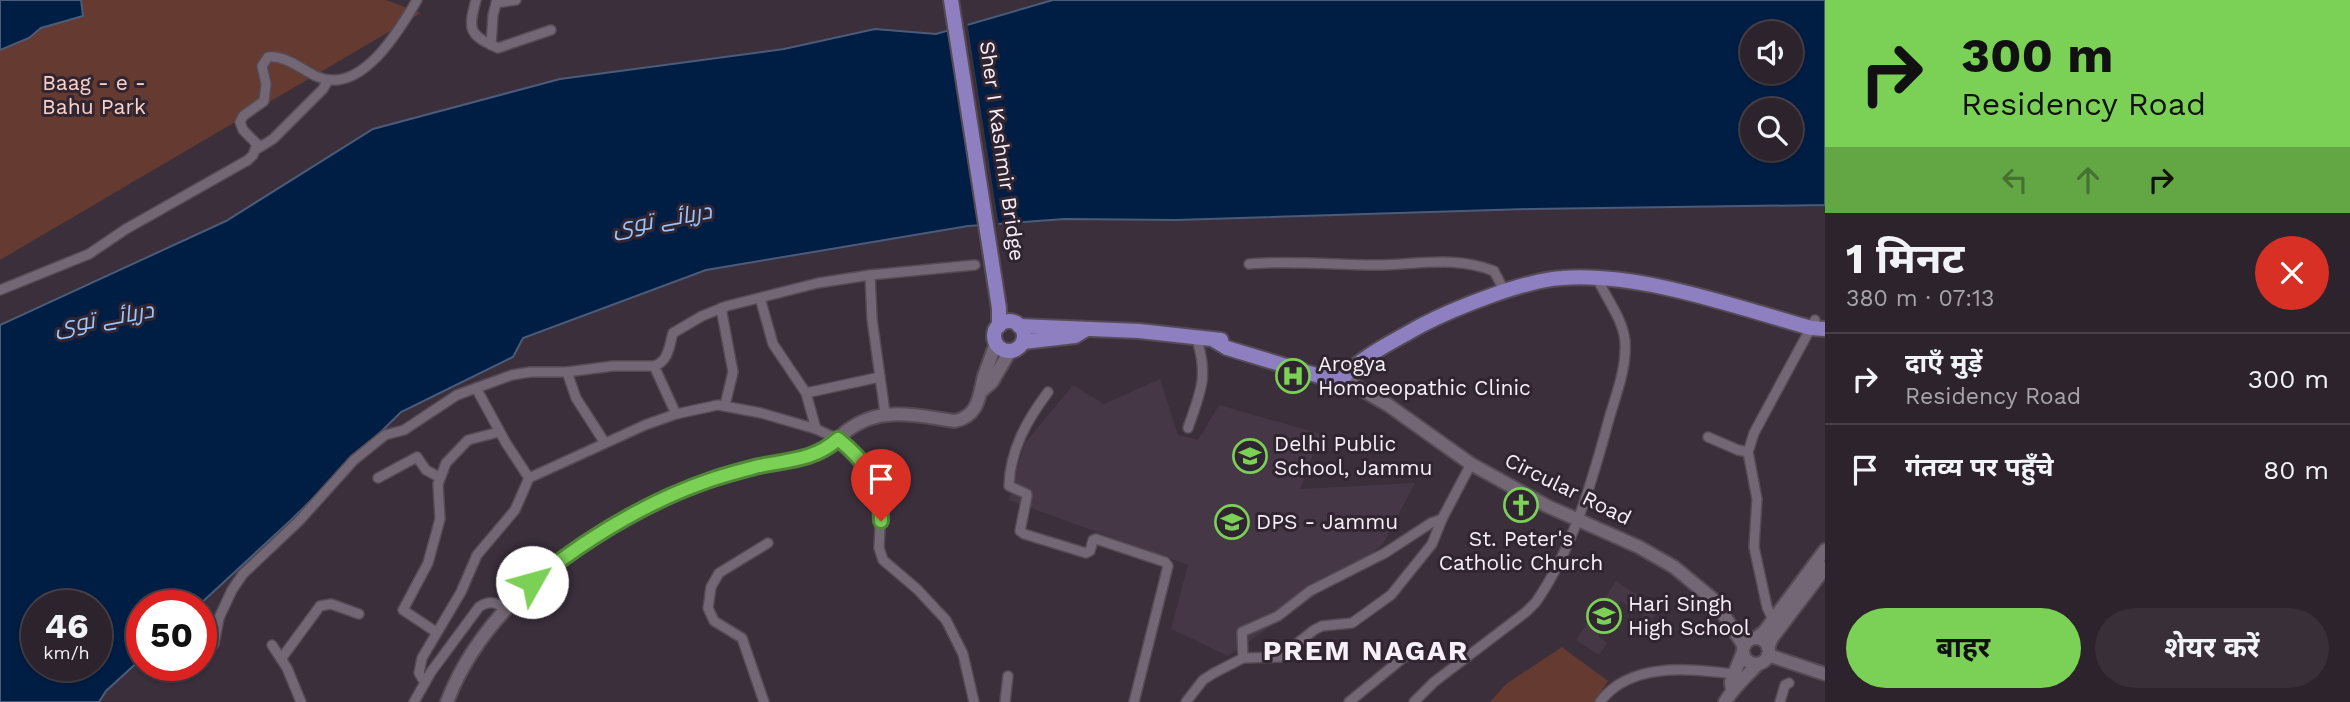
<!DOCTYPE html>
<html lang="hi">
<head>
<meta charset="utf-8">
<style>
	body { margin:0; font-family:"Work Sans",Cairo,"Noto Sans Devanagari",sans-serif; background:#382f38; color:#f1f3f6; height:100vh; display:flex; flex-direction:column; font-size:26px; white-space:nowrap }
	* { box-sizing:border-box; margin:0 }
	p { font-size:23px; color:#a6a4a9 }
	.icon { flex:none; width:38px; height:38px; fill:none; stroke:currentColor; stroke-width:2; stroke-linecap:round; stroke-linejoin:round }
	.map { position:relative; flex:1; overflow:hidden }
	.panel { display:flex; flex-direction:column; background:#2c232c; width:525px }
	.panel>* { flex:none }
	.top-card { background:#7bd156; color:#111; overflow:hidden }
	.controls { position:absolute; left:1740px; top:21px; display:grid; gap:14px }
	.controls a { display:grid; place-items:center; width:63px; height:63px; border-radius:50%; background:#2c232c; box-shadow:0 2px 5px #0004,0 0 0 2px #484048; font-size:35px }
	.speed { position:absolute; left:21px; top:590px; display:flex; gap:14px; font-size:35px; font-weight:700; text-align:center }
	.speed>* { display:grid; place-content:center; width:91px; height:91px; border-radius:50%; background:#2c232c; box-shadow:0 2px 5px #0004,0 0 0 2px #484048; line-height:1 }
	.speed small { font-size:18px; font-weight:400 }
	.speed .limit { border:10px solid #d22; background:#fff; color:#111 }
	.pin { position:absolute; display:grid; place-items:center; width:60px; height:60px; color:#fff; margin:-72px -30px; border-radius:50% 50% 50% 0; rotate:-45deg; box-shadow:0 0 7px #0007 }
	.pin .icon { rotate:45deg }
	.me { position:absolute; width:77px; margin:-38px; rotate:52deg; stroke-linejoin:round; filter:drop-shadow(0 0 5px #0008) }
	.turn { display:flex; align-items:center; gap:24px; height:147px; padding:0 21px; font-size:32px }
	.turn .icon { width:91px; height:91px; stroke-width:2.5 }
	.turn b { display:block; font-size:49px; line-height:60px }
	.lanes { display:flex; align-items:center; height:66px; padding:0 21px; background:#0003; justify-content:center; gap:35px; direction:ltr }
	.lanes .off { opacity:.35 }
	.round { display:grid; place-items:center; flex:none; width:74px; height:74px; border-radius:37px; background:#382f38 }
	.summary { display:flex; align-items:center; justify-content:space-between; height:119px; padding:0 21px }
	h1 { font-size:42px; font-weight:700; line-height:52px }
	.cta { display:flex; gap:14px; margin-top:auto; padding:14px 21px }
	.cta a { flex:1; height:80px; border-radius:42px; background:#7bd156; color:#111; font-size:28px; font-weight:700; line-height:80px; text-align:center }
	.cta a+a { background:#382f38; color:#f1f3f6 }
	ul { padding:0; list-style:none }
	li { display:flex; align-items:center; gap:21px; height:91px; padding:0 21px; border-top:2px solid #484048 }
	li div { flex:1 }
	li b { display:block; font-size:26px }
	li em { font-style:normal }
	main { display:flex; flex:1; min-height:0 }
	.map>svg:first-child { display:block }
</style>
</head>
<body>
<main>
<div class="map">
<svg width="1825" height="702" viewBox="0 0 1825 702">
	<rect width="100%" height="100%" fill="#3a2f3b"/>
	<g fill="#463747">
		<path d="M1160,379L1178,435L1198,440L1219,405L1321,434L1300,489L1415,483L1383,544L1348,573L1228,656L1171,629L1188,565L1009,500L1024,444L1073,385L1104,404Z"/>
		<path d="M1616,581L1659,609L1651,621L1621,601L1598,636L1607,643L1599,655L1576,640Z"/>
	</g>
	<g fill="#653a30">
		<path d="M0,0H386L421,13L0,260Z"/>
		<path d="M1562,647L1608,681L1594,702H1490L1506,684Z"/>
	</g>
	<g fill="#001d43" stroke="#4a5c79" stroke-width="2" fill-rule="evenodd">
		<path d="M0,0H81L83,16L41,28L29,38L0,50Z"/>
		<path d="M1053,0H1825V205L1530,209L1176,220L1065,219L968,226L706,270L523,338L513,357L401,412L291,520L199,605L142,606V658L106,691L99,702H0V325L226,221L373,129L560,79L784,49L875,29L936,34ZM1752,33H1790V72H1752ZM1752,110H1790V149H1752ZM37,606H96V665H37Z"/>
	</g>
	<path fill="#3a2f3b" d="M967,21L999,227L980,229L948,26Z"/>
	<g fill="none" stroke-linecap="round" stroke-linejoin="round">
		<g stroke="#544b55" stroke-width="12">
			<g id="street">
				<path d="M476,0C468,29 468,35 498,48L551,30"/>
				<path d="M496,3L516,0"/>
				<path d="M491,45L493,15L497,0"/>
				<path d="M257,149L273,139L323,89L328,80"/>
				<path d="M1249,264C1291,260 1333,265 1375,265C1415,265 1455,255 1494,271L1505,292"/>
				<path d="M870,275L872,319L885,413"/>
				<path d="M0,290L89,254L126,229L248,160L253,155L257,144L243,130L240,122L243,116L264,101L266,84L262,66L268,57C286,55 302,70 318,77C361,95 399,31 417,0"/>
				<path d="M760,298L773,344L806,393L816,429"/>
				<path d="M721,308L733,372L725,405"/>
				<path d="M654,366L676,414"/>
				<path d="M567,372L576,398L605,443"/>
				<path d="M476,388L506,443L529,478"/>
				<path d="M1048,392C1027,420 1010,450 1009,486L1027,494V496L1020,531L1024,534L1086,553L1090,551L1093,540L1096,539L1165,562L1168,566L1134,702"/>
				<path d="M806,393L880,377"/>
				<path d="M1188,428C1201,390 1209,377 1196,336"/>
				<path d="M1708,437L1738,450L1748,452"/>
				<path d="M378,478L417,457L426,470L439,477"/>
				<path d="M1773,620L1767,607L1754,547L1757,499L1748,452L1754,433L1815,320"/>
				<path d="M436,632L403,610L428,563L440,519L438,484L446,463L468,440L499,432"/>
				<path d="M214,644L219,618L232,590L243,574L299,521L354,460L385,435L404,430L457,395L512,375L530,372H567L613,366H654C669,361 669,346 673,333L702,316L727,306L818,283L870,275L975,265"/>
				<path d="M272,645L287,668L301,702"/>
				<path d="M1243,658L1242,632L1278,616L1310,591L1385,553L1431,523L1442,519"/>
				<path d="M281,659L320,606L331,604L359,614"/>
				<path d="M425,683L419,673L422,658L461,592L477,555L515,510L529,478L645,425L676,414L718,405L761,413L816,429L838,439L859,457L875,482L881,505L879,548L883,560L917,589L946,620L963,654L974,702"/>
				<path d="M414,702L431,672L479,607C488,601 496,601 504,609"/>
				<path d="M764,702L742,638L714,621L708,608L711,587L719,573L768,543"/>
				<path d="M1005,702L1008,676"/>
				<path d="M1186,702L1203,680L1214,673L1243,658L1280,657L1314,630L1322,626L1352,623L1391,595L1432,544L1442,519L1471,464"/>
				<path d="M1349,702L1409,653"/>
				<path d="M1414,702L1434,682L1526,612L1536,602C1573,548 1592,482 1609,419C1616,394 1627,368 1625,341C1623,319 1606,298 1597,278"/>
				<path d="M1600,702C1630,661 1690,669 1734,674"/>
				<path d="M1780,702L1785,685L1789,683"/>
			</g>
		</g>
		<g stroke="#544b55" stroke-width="16">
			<g id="secondary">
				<path d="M1342,378L1388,405L1471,464L1547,506L1639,547L1674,567L1714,600L1744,646"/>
				<path d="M983,390L992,382L1010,351"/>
				<path d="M1756,638L1764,632L1825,550"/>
				<circle cx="1756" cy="651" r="13"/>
				<path d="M1768,647L1772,638L1825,568"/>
				<path d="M1768,655L1825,674"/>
				<path d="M1732,689L1731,682L1743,652"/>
				<path d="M447,702C488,594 609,513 716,478C731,473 747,469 762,466C778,463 795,462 809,457C826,451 835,440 848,430C881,405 918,416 955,421C979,416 979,396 984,376C988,365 992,354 996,343"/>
				<path d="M1725,702C1733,688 1746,677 1758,664"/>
			</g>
		</g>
		<g stroke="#544b55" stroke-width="18">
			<g id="primary">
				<path d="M951,0L999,308V326"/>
				<circle cx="1009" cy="336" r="15"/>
				<path d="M1019,326L1139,331L1221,340"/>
				<path d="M1214,340L1227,348L1339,382C1359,357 1394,341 1422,325C1455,308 1525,280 1562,278C1640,272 1736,307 1811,328L1825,329"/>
				<path d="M1023,342L1075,336L1085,330"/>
			</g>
		</g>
		<use href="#street" stroke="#746775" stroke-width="9"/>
		<use href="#secondary" stroke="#746775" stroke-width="12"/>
		<use href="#primary" stroke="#8e7fc1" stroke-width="14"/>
	</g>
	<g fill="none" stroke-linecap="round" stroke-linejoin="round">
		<g stroke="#508838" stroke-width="18">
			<path id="route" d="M532,582C586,539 647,501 713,479C728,474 744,470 759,466C788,460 815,460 838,439C866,461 881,484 881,521"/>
		</g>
		<use href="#route" stroke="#7bd156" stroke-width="12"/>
	</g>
	<defs>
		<g id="hospital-ring" transform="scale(1.75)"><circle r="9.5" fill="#302530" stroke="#7bd156" stroke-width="1.5"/><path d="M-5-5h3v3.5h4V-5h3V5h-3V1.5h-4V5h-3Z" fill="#7bd156"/></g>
		<g id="school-ring" transform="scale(1.75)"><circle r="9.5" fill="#302530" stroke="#7bd156" stroke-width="1.5"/><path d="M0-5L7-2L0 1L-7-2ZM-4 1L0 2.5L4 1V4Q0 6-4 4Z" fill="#7bd156"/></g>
		<g id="church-ring" transform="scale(1.75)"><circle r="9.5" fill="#302530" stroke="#7bd156" stroke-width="1.5"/><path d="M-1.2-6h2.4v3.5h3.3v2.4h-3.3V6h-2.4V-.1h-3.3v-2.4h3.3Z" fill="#7bd156"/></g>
		<g id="university-ring" transform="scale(1.75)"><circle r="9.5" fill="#302530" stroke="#7bd156" stroke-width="1.5"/><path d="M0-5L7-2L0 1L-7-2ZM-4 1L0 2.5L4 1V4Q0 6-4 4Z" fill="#7bd156"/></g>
	</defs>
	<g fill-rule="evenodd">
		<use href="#hospital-ring" x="1293" y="376"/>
		<use href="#school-ring" x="1250" y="456"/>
		<use href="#church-ring" x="1521" y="505"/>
		<use href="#university-ring" x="1232" y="522"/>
		<use href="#school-ring" x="1604" y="616"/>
	</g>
	<g text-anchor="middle" stroke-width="6" stroke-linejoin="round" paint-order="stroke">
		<g font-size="21" fill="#f8d2c9" stroke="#302530">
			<text x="94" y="90">Baag - e -<tspan x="94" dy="24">Bahu Park</tspan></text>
		</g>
		<g font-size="21" fill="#f7f0f8" stroke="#302530">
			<text transform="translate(1002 151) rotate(82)" y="7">Sher I Kashmir Bridge</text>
			<text transform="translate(1568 489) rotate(26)" y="7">Circular Road</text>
		</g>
		<g font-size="21" fill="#f7f0f8" stroke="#302530" text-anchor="start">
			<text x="1318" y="371">Arogya<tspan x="1318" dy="24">Homoeopathic Clinic</tspan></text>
			<text x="1274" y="451">Delhi Public<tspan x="1274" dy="24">School, Jammu</tspan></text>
			<text x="1256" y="529">DPS - Jammu</text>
			<text x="1521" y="546" text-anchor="middle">St. Peter's<tspan x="1521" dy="24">Catholic Church</tspan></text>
			<text x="1628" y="611">Hari Singh<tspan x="1628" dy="24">High School</tspan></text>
		</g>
		<g font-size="23" font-style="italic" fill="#9bc5fb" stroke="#302530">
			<text transform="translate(662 219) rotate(-10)" y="8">دریائے توی</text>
			<text transform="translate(104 318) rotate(-10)" y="8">دریائے توی</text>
		</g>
		<g font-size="28" font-weight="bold" letter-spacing="2" fill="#f7f0f8" stroke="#302530">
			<text x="1366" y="660">PREM NAGAR</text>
		</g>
	</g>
</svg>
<div class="controls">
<a><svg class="icon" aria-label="sound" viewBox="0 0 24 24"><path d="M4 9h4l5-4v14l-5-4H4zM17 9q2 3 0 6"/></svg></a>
<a><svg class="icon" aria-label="search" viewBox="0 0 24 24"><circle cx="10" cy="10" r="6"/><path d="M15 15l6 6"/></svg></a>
</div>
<div class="speed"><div>46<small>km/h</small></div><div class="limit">50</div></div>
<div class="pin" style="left:881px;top:521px;background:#d93025"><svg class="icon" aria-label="arrive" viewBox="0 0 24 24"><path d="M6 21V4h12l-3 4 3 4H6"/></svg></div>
<svg class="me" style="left:532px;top:582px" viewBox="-20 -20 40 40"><circle r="19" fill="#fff"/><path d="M0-13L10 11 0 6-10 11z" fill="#7bd156"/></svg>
</div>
<section class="panel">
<div class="top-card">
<div class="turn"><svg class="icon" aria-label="right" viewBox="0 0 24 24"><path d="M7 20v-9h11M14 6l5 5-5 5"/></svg><div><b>300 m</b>Residency Road</div></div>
<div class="lanes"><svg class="icon off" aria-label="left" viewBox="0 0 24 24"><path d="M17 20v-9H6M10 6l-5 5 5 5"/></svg><svg class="icon off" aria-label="ahead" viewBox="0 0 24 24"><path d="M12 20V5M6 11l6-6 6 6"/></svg><svg class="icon" aria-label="right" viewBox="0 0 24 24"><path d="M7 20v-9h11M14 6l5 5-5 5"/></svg></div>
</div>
<div class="summary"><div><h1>1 मिनट</h1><p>380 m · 07:13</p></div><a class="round" style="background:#d93025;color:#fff"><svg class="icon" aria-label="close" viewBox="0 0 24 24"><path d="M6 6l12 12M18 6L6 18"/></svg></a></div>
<ul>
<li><svg class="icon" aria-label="right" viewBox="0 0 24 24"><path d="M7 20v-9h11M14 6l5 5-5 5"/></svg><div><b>दाएँ मुड़ें</b><p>Residency Road</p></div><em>300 m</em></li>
<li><svg class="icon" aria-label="arrive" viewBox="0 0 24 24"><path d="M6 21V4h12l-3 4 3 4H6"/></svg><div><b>गंतव्य पर पहुँचे</b></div><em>80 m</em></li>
</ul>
<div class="cta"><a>बाहर</a><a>शेयर करें</a></div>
</section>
</main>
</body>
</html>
